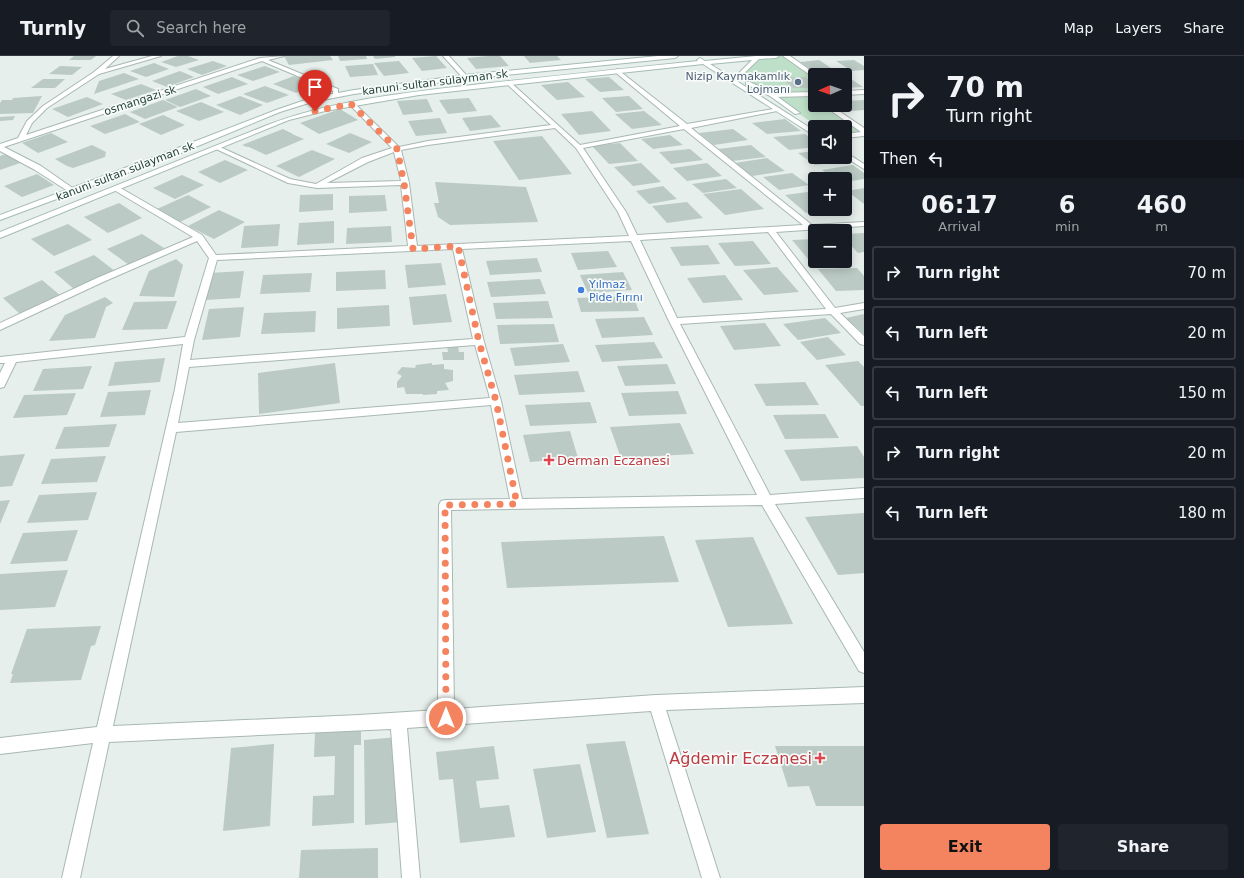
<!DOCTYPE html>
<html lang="en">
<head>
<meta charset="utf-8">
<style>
	body { margin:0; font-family:"DejaVu Sans",sans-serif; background:#20242c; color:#f1f3f6; height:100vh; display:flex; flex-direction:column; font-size:15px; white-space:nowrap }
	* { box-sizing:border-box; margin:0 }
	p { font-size:13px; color:#9ea1a6 }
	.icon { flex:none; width:22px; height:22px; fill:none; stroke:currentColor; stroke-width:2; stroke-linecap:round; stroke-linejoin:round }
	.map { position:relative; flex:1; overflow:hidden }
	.side { display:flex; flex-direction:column; background:#171b24; width:380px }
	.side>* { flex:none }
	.top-card { background:#171b24; color:#f1f3f6; overflow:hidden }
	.needle { width:26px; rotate:268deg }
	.controls { position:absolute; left:808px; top:12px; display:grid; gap:8px }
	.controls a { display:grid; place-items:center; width:44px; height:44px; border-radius:4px; background:#171b24; box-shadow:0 2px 10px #0003; font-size:20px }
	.pin { position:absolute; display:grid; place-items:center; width:34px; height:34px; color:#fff; margin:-41px -17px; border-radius:50% 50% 50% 0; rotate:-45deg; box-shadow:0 0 4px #0007 }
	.pin .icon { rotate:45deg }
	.me { position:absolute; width:44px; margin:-22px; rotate:0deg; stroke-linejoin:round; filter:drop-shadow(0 0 3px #0008) }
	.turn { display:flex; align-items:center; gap:14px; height:84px; padding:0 16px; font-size:18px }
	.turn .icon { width:52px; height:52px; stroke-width:2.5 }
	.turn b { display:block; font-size:28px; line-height:34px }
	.then { display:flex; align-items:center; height:38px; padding:0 16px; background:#0003; gap:8px; font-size:15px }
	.eta { display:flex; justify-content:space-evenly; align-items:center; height:68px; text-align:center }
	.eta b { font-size:24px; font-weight:700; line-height:28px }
	.primary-button { display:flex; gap:8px; margin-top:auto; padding:8px 16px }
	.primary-button a { flex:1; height:46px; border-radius:4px; background:#f4845f; color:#111; font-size:16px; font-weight:700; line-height:46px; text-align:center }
	.primary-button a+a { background:#20242c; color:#f1f3f6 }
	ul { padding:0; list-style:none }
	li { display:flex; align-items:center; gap:12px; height:54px; margin:0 8px 6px; padding:0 8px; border:2px solid #363941; border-radius:4px }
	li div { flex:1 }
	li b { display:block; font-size:15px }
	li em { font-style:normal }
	header { display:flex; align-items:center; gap:24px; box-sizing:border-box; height:56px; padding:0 20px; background:#171b24; border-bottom:1px solid #363941 }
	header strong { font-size:19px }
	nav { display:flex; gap:22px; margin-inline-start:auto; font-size:14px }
	.search { width:280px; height:36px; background:#20242c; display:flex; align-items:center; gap:10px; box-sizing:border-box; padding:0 14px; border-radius:4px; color:#9ea1a6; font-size:15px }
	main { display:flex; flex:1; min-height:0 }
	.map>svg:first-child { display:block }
</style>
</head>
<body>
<header>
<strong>Turnly</strong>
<div class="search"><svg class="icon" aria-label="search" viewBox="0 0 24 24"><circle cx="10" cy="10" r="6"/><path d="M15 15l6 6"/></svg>Search here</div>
<nav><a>Map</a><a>Layers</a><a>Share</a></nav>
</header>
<main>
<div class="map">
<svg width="864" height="822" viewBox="0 0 864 822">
	<rect width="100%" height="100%" fill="#e6efeb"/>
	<path fill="#bfe0c8" d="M786,0L815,20V38H810L815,41V49H826L864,78L845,80V71H818L772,39L738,21L758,1Z"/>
	<g fill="#bbcac4">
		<path d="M74,0H96L91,4H69Z"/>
		<path d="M178,0H188L199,4L176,11L161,6Z"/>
		<path d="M284,0H330L333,4L289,9Z"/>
		<path d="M338,0H366L367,3L340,5Z"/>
		<path d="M373,0H395V1L375,3Z"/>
		<path d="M436,0L447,12L422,15L412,2Z"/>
		<path d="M488,0H500L509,10L476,13L467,2Z"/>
		<path d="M524,0H557L561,4L530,7Z"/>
		<path d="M819,4L834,14L815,16L800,6Z"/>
		<path d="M854,4L864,10V14L852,15L836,5Z"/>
		<path d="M213,5L227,10L202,19L187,13Z"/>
		<path d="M399,5L409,17L384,20L374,7Z"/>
		<path d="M154,7L169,13L146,21L130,15Z"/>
		<path d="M373,8L378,19L350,21L345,10Z"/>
		<path d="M60,10L82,11L72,19L49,18Z"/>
		<path d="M265,10L280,16L253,25L237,19Z"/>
		<path d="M180,15L194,21L167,31L152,25Z"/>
		<path d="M124,17L139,23L94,38L99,25Z"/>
		<path d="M845,19L863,31L845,32Z"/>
		<path d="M294,20L317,29L296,37L273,28Z"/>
		<path d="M232,21L248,28L218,38L203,31Z"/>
		<path d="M609,21L624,34L600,36L585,23Z"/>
		<path d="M805,21L815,29V32H793L781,22Z"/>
		<path d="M43,23H65L55,32H31Z"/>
		<path d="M568,26L585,41L557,44L541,29Z"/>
		<path d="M141,28L156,34L126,44L111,38Z"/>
		<path d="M265,30L289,39L267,47L243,38Z"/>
		<path d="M196,33L211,40L180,51L165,44Z"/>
		<path d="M42,40L33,57L0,58V47L2,44H12L13,42Z"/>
		<path d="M240,40L263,49L240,59L216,49Z"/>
		<path d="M629,40L643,53L616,56L602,42Z"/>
		<path d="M87,41L103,48L68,61L52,53Z"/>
		<path d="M469,42L477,55L448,58L439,44Z"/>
		<path d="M427,43L433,56L403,59L397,45Z"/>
		<path d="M163,44L178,51L145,63L130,56Z"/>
		<path d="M864,44V54L852,55L845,50V45Z"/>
		<path d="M201,46L224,56L199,65L176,55Z"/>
		<path d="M340,53L358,64L319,78L300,67Z"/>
		<path d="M592,55L611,75L579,79L561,58Z"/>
		<path d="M644,55L662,69L632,73L615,58Z"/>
		<path d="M125,58L140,66L105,78L90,70Z"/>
		<path d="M163,59L185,69L161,79L139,68Z"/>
		<path d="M491,59L501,71L470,75L462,62Z"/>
		<path d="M15,60L13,64L0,65V61Z"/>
		<path d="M440,62L447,77L416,80L408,65Z"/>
		<path d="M785,63L801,75L767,78L752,67Z"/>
		<path d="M283,73L293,78H292L304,83L266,99L249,91H247L242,89Z"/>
		<path d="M733,73L748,84L714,89L699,77Z"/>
		<path d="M51,77L68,86L38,97L22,87Z"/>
		<path d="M350,77L372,86L349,97L326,88Z"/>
		<path d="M805,78L815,85V91L789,94L773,81Z"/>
		<path d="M670,79L683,89L653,93L641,83Z"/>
		<path d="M542,80L572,118L519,124L493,85Z"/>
		<path d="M620,87L638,105L609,108L592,90Z"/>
		<path d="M92,89L106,96L105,101L73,112L67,110L55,103Z"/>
		<path d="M751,89L766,101L732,105L718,93Z"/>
		<path d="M690,93L703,104L671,108L659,96Z"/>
		<path d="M312,94L335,103L299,121L276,110Z"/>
		<path d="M815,95V101H840L846,105L815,109L798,97Z"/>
		<path d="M6,98L20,107L0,114V100Z"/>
		<path d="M767,102L785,115L752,120L735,107Z"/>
		<path d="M225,104L248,114L220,127L198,116Z"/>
		<path d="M641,107L661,126L633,130L614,111Z"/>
		<path d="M707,107L722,120L687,125L673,112Z"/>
		<path d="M853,109L864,117V123L845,126V123H835L822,114Z"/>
		<path d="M792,117L809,129L779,134L763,121Z"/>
		<path d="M37,118L54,129L22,141L4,130Z"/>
		<path d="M182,119L204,129L175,143L153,132Z"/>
		<path d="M726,123L737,132L703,137L692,128Z"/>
		<path d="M435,126L526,131L538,166L450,169L438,161L434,147H439Z"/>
		<path d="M663,130L677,143L649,148L636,135Z"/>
		<path d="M864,132V148L847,135Z"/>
		<path d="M741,133L764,153L725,159L703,138Z"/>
		<path d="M815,135V153L827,154L806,157L785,139Z"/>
		<path d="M333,138V154L299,156L300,139Z"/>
		<path d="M188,139L211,151L180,166L157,153Z"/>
		<path d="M385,139L387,155L349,157V140Z"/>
		<path d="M687,146L703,162L667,167L652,150Z"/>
		<path d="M119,147L142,162L108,177L84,161Z"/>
		<path d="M219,154L245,166L214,183L188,170Z"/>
		<path d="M334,165V187L297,189L299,167Z"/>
		<path d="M68,168L92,184L54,200L31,183Z"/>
		<path d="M280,168L278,190L241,192L244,170Z"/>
		<path d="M391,170L392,186L346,188L347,172Z"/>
		<path d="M864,177V196L858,197L845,183V178Z"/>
		<path d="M142,178L164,192L129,209L107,193Z"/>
		<path d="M815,183V203H808L792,184Z"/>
		<path d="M753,185L771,208L735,210L718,187Z"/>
		<path d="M708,189L720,208L681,210L670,191Z"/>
		<path d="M608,195L617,211L578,214L571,197Z"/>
		<path d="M94,199L115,215L74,233L54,216Z"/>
		<path d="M537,202L542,216L490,219L486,205Z"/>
		<path d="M176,203L183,209L174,241L139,240L149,215Z"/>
		<path d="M441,207L446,229L408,232L405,209Z"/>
		<path d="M777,211L799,236L764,239L743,214Z"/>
		<path d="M857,212L864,220V234L836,235L818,213Z"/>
		<path d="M385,214L386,233L336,235V216Z"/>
		<path d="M244,215L240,242L205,244L210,217Z"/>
		<path d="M623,216L632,234L588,237L580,219Z"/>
		<path d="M312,217L310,236L260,238L263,219Z"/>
		<path d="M725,219L743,244L703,247L687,222Z"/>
		<path d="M540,223L546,238L491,241L487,226Z"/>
		<path d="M42,224L61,240L21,259L3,242Z"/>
		<path d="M446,238L452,266L413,269L409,241Z"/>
		<path d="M633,240L639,255L581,256L577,242Z"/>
		<path d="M105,241L113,247L106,251L95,282L49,285L65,259Z"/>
		<path d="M177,245L167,273L122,274L134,246Z"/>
		<path d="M548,245L553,262L496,263L493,247Z"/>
		<path d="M389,249L390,270L337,273V252Z"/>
		<path d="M244,251L240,281L202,284L209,253Z"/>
		<path d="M316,255L315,276L261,278L264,257Z"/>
		<path d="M864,258V278L846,262Z"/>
		<path d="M644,261L653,279L602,282L595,263Z"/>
		<path d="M825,262L841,277L798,284L783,268Z"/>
		<path d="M765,267L781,290L734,294L720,270Z"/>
		<path d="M554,268L559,286L500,288L497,269Z"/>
		<path d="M828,281L846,299L817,304L800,286Z"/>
		<path d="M654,286L663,302L602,306L595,289Z"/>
		<path d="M563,288L570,306L515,310L510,292Z"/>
		<path d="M447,290H458L459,296H464V304H443L442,296H448Z"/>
		<path d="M165,302L160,326L108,330L115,306Z"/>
		<path d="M858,305L864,311V350H861L825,309Z"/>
		<path d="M335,307L340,347L259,358L258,317Z"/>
		<path d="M432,307V309L444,308V313L453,314V325L445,327L449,334L437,335V338L423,339V338H406L404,331L397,332V326L402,320L397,317L402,311L415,312L416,309Z"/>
		<path d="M667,308L676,328L625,330L617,310Z"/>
		<path d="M92,310L83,333L33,335L43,313Z"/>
		<path d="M578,315L585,336L519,339L514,319Z"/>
		<path d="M805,326L819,349L766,350L754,328Z"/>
		<path d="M151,334L145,359L100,361L108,336Z"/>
		<path d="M678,335L687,358L629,360L621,337Z"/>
		<path d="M76,337L67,359L13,362L24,339Z"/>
		<path d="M590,346L597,367L530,370L525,349Z"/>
		<path d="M825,358L839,382L785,383L773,359Z"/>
		<path d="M680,367L694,398L621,402L610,371Z"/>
		<path d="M117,368L109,391L55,393L64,371Z"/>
		<path d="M570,375L578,402L530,406L523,379Z"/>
		<path d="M857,390L864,401V422L801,425L784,394Z"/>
		<path d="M25,398L12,430L0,431V400Z"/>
		<path d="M106,400L97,426L41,428L51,403Z"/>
		<path d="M97,436L88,464L27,467L39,439Z"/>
		<path d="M10,444L0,468V445Z"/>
		<path d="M864,457V517L838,519L805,461Z"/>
		<path d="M78,474L67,505L10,508L23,477Z"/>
		<path d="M664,480L679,526L507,532L501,486Z"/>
		<path d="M753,481L793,568L728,571L695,484Z"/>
		<path d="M68,514L55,551L0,554V518Z"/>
		<path d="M101,570L95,589L91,590L81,624L10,627L13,618H11L27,573Z"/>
		<path d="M361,673V689H354V767L312,770L313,740L334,739L335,700L314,701L315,677Z"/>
		<path d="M398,681L402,766L365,769L364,684Z"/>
		<path d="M625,685L649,778L607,782L586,688Z"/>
		<path d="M274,688L270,770L223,775L231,692Z"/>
		<path d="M494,690L499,723L476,725L480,752L509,749L515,781L460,787L453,723L439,724L436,696Z"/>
		<path d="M775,690H864V750H816L809,730L788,731Z"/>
		<path d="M580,708L596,776L547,782L533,713Z"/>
		<path d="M378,792V822H299L301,794Z"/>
	</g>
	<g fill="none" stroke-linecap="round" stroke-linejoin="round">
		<g stroke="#a8b8b2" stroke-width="2">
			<g id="street">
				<path d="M113,0H119L105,13L152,0H161L99,18L47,52L32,67L26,79L260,2L284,0L268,4L338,33V40L333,41V35L262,5L4,91L41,110L74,133L75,135L71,137L35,114L0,95V88L18,82L27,65L43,50L94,16Z"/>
				<path d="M443,0H449L467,20V22H463Z"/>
				<path d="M783,0H790L817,19H815V22L813,21Z"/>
				<path d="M617,13L687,68L779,52L780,53L777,55L691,72L812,169L864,166V170L776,176L835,252L864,247V253L840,257L864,280V289L860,288L831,258L680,268L770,439L864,432V442L775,448L864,596V617L859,615L762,449L451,454L454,653L656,639L864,631V647L666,654L720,822H702L651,655L407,672L420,822H402L391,673L109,686L80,822H62L93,687L0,698V682L97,671L175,333L183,288L16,306L4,331L0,332V317L5,307H0V301L185,281L209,202L197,185L103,226L0,274V267L97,222L193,181L114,134L113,132L117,130L202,179L216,199L408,190L401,129L317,132L288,127L214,92L220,91L290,123L316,128L362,102L392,92L349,48V46H353L399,91L428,85L551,69L507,28L506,27L509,25L580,89L680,70L615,16L614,15ZM555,72L576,92L618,156L629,180L417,190L409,127L401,94L428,89ZM684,73L803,169L637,179L626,156L583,92ZM394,96L401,125L327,127L368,106ZM768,176L826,253L677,262L640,184ZM631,185L669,265L757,439L522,443L501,345L484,286L462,193ZM453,193L473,283L190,304L194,284L217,204ZM475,289L490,342L178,367L189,311ZM491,349L510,443L445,444L441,445L439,449L438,654L359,659L113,670L176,376Z"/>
				<path d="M864,34V38L845,39V35Z"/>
				<path d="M815,36V40L772,41L769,39L772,37Z"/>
				<path d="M823,49H830L864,72V80L845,82V78L861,76Z"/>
			</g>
		</g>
		<g stroke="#a4bbb3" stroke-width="2">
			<g id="secondary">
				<path d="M658,0H678L675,2L465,23L354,38L312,46L280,56L181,97L0,164V159L175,93L276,54L311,42L354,34L465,19Z"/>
				<path d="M756,0H779L776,2L759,3L738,23L735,21L752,4L710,8L815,75V80L703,8L419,39L325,55L289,64L0,182V176L265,70C330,44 411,36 481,28C554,20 626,12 698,5L697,4L700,2L705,5Z"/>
				<path d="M746,26H750L774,38L800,57L795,58L770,40L746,28Z"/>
				<path d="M845,96L864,108V113L845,101Z"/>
			</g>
		</g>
		<use href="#street" fill="#fff" fill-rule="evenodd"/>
		<use href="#secondary" fill="#fff" fill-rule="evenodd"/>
	</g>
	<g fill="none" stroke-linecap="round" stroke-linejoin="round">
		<path stroke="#f4845f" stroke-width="7" stroke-dasharray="0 12.6" d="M315,55L351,48L397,93L404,127L413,193L458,190L479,286L496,345L517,448L445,449L446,662"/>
	</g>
	<circle fill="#5c6f8a" stroke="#f7fbf9" stroke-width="1.5" cx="798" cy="26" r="4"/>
	<circle fill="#3f7fe0" stroke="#f7fbf9" stroke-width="1.5" cx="581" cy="234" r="4"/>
	<g fill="#e0444e" stroke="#f7fbf9" stroke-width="1.5">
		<path d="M547 398h4v4h4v4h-4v4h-4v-4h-4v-4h4z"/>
		<path d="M818 696h4v4h4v4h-4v4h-4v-4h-4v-4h4z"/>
	</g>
	<g text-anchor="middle" stroke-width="3.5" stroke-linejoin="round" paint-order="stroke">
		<g font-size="11" fill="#4e5e75" stroke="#f7fbf9" text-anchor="end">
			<text x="790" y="24">Nizip Kaymakamlık<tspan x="790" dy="13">Lojmanı</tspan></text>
		</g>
		<g font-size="11" fill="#24423a" stroke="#f7fbf9">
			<text transform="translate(435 26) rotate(-7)" y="4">kanuni sultan sülayman sk</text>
			<text transform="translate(140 44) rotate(-18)" y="4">osmangazi sk</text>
			<text transform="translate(125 115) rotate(-21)" y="4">kanuni sultan sülayman sk</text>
		</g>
		<g font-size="11" fill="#366cbe" stroke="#f7fbf9" text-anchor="start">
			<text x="589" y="232">Yılmaz<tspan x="589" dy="13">Pide Fırını</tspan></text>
		</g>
		<g font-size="13" fill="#be3a42" stroke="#f7fbf9" text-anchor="start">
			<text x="557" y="409">Derman Eczanesi</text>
		</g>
		<g font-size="16" fill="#be3a42" stroke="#f7fbf9" text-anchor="end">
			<text x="812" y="708">Ağdemir Eczanesi</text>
		</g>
	</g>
</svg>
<div class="controls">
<a><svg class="needle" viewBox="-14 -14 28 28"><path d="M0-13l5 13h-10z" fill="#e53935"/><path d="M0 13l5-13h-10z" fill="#9ea1a6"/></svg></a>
<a><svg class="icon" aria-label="sound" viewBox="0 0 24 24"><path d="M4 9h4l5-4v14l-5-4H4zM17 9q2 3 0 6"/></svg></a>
<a>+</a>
<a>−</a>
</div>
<div class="pin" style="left:315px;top:55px;background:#d93025"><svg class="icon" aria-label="arrive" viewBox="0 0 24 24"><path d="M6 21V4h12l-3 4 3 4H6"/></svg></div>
<svg class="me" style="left:446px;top:662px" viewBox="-20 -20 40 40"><circle r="17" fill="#f4845f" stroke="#fff" stroke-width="3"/><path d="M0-11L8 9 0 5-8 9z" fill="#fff"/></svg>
</div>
<section class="side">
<div class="top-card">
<div class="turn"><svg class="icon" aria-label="right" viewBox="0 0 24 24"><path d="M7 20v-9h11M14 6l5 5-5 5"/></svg><div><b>70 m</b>Turn right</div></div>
<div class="then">Then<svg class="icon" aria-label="left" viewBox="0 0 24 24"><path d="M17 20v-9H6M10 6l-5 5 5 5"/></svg></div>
</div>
<div class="eta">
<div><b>06:17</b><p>Arrival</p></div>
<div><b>6</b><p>min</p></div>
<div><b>460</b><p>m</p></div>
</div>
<ul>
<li><svg class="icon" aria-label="right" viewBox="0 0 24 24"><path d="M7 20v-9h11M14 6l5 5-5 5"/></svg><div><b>Turn right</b></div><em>70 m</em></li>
<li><svg class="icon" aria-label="left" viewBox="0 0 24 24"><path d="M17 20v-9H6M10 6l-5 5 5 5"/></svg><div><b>Turn left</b></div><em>20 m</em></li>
<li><svg class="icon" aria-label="left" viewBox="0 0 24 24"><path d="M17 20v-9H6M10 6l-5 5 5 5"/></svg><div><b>Turn left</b></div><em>150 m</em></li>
<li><svg class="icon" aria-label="right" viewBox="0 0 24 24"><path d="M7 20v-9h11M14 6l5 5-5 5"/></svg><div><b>Turn right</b></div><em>20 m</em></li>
<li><svg class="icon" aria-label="left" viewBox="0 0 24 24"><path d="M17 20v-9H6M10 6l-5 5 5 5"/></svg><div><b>Turn left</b></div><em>180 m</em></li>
</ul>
<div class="primary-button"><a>Exit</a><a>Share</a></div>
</section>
</main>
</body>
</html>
